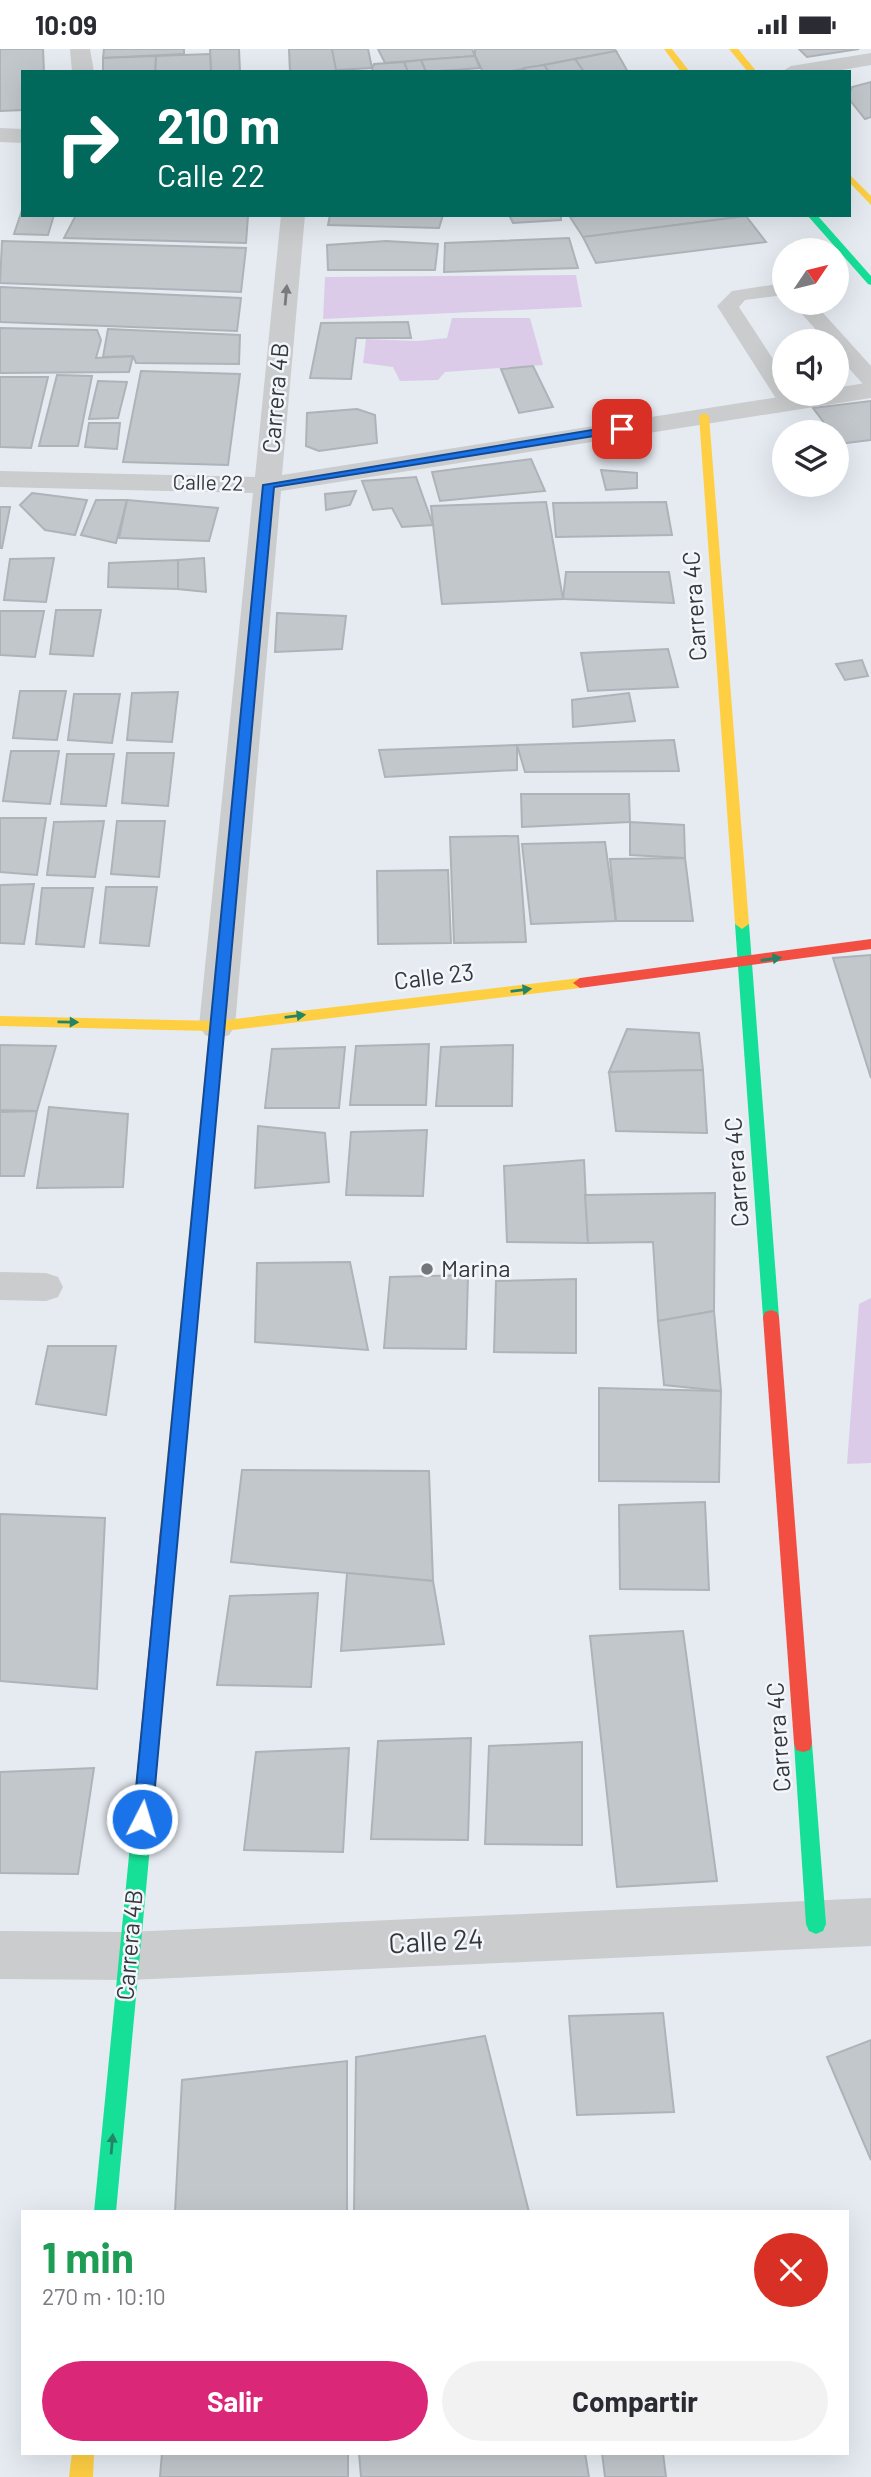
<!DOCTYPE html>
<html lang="es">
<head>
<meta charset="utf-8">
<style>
	body { margin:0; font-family:Barlow,sans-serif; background:#f2f2f3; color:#2b2b33; height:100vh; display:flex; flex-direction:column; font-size:26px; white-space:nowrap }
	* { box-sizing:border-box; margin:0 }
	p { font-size:23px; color:#7c7c81 }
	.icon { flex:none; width:38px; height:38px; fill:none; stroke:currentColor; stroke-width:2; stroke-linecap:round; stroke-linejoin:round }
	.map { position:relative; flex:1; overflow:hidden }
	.panel { position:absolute; left:21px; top:2161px; width:828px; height:245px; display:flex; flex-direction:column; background:#fff; border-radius:0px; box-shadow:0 7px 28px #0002 }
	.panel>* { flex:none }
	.top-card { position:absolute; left:21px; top:21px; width:830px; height:147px; border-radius:0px; box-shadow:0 7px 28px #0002; background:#00695c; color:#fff; overflow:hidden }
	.needle { width:46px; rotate:55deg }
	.tools { position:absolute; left:772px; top:189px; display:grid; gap:14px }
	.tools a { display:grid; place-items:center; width:77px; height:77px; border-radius:50%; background:#fff; box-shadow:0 7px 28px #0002; font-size:35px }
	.pin { position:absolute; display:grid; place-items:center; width:60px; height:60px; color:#fff; margin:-30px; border-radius:14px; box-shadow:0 4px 10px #0006 }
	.me { position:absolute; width:77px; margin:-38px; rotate:5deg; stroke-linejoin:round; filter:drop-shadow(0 0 5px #0008) }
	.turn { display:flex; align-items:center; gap:24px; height:147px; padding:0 21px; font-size:32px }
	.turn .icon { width:91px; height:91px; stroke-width:2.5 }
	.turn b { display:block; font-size:49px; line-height:60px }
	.round { display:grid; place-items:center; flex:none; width:74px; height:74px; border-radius:37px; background:#f2f2f3 }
	.overview { display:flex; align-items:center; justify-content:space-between; height:119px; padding:0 21px }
	h1 { font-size:42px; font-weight:700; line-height:52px; color:#1e9e55 }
	.action { display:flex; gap:14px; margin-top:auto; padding:14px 21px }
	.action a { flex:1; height:80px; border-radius:42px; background:#db2777; color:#fff; font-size:28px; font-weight:700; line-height:80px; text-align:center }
	.action a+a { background:#f2f2f3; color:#2b2b33 }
	.status { display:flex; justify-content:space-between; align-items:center; height:49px; padding:0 35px; background:#fff; direction:ltr }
	.status svg { height:19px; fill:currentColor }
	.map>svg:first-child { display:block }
</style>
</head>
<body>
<div class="status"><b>10:09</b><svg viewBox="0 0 49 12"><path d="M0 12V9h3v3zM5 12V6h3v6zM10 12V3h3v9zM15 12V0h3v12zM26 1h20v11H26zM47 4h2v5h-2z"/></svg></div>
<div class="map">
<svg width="871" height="2428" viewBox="0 0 871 2428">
	<rect width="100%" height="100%" fill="#e6ebf2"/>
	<g fill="#dccbe8">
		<path d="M576,226L582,258L323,270L325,228Z"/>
		<path d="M452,269H530L543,316L445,323L438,331L400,332L393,318L363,314L366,290L418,292L447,289Z"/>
		<path d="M871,1249V1414L847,1415L859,1255Z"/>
	</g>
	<g fill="#c2c7cc" stroke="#adb3b8" stroke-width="2">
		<path d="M0,0H43L44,23H23V61L0,62Z"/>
		<path d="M104,0H184V5L103,9Z"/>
		<path d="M210,0H239L240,23H211Z"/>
		<path d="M289,0H332L337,23H290Z"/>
		<path d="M332,0H368L372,19L336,21Z"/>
		<path d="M378,0H472L475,7L385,14Z"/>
		<path d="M475,0H614L616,2L507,23H483L475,7Z"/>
		<path d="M799,0H859L807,8Z"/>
		<path d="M616,2L628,23H584L575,10Z"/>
		<path d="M210,5L211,23H155L156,7Z"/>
		<path d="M156,7L155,23H103V9Z"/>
		<path d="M475,7L480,19L426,23L421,11Z"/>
		<path d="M575,10L584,23H549L544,16Z"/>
		<path d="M421,11L426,23H408L404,13Z"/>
		<path d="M404,13L408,23H373L372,19L374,15Z"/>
		<path d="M544,16L549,23H526L524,19Z"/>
		<path d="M871,33V68L865,70L849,50V45L852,38Z"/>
		<path d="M23,158V166H54L48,186L14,185Z"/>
		<path d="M76,166H235L248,167L246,194L64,189Z"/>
		<path d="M330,166H443L439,179L328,176Z"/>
		<path d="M509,166H561V171L513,174Z"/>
		<path d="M583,166H746V167L583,188L570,168Z"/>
		<path d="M746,167L766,193L596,214L583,188Z"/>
		<path d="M569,189L578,219L444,223L445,194Z"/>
		<path d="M2,192L246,199L241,243L0,234Z"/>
		<path d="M386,192L438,195L435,221H328L327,196Z"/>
		<path d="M0,238L241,249L237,282L0,273Z"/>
		<path d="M408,273L411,289H356L351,330L310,329L321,274Z"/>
		<path d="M0,279L97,281L101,291L96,309L133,307L129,323L0,324Z"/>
		<path d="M108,280L240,286L239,315L136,314L133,307L103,308Z"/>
		<path d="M533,317L553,358L519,364L501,320Z"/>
		<path d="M141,322L240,325L228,416L123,413Z"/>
		<path d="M57,326L92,327L78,397H39Z"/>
		<path d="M0,328H48L31,399L0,398Z"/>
		<path d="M98,332L127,333L118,369L89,370Z"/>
		<path d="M871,352V391L839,395L836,383H831L813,359Z"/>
		<path d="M357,360L375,366L377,394L319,402L306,397L307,364Z"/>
		<path d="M89,374H120L117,400L85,398Z"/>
		<path d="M531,410L545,442L440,452L432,423Z"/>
		<path d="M601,421L637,424V439L606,441Z"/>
		<path d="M416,428L433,476L402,478L392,459L373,461L362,432Z"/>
		<path d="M356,442L350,456L326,461L325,445Z"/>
		<path d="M32,444L87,451L75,486L45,481L20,456Z"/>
		<path d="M96,451H127L116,494L81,486Z"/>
		<path d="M127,451L218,459L209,492L119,489Z"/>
		<path d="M546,453L563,550L442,555L431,457Z"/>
		<path d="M666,453L672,486L556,488L553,454Z"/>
		<path d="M0,458H10L2,499H0Z"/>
		<path d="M54,509L46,553L4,551L10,510Z"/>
		<path d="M204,509L206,543L178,540V511Z"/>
		<path d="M178,511V540L108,538L109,514Z"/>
		<path d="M566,523H669L674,554L563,550Z"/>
		<path d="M56,561H101L93,607L50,605Z"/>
		<path d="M0,562H44L35,608L0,606Z"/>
		<path d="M277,564L346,567L342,600L275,603Z"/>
		<path d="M668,600L678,638L588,642L581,604Z"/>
		<path d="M862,611L868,627L845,631L836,615Z"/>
		<path d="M20,642H66L57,691L13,689Z"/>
		<path d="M178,643L172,693L127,691L132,644Z"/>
		<path d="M629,644L635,672L573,678L572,651Z"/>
		<path d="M74,645H120L112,694L68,691Z"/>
		<path d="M674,691L679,722L525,723L517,696Z"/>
		<path d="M517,696V721L385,728L379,701Z"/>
		<path d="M11,702H59L50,755L3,752Z"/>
		<path d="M127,704H174L168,757L122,754Z"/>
		<path d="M67,705H114L106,757L61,755Z"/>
		<path d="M521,745H629L630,773L522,778Z"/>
		<path d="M0,769H46L37,826L0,823Z"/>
		<path d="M104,772L95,828L47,826L54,773Z"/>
		<path d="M117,772H165L159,828L111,825Z"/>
		<path d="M630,773L684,776L685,809L630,806Z"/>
		<path d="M518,787L526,893L454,894L450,788Z"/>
		<path d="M605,793L616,872L531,875L522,795Z"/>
		<path d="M685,809L693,872H616L610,810Z"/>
		<path d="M448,821L451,894L378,895L377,822Z"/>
		<path d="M34,835L24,895L0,894V836Z"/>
		<path d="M106,838H157L149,897L100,894Z"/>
		<path d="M42,839H93L84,898L36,895Z"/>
		<path d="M871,906V1029L833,909Z"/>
		<path d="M627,980L699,984L703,1021L609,1023Z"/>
		<path d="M429,995L426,1056H350L356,997Z"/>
		<path d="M0,996L56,997L37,1062L0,1061Z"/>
		<path d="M513,996L512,1057H436L441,998Z"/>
		<path d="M345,998L339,1059H265L272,1000Z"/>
		<path d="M703,1021L707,1084L616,1082L609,1023Z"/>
		<path d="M49,1058L128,1065L123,1138L37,1139Z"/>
		<path d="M37,1062L24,1127H0V1063Z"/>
		<path d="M258,1077L325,1084L329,1133L255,1139Z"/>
		<path d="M427,1081L423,1147L346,1146L351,1083Z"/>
		<path d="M584,1111L588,1194L507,1193L504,1117Z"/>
		<path d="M715,1144L714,1262L658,1272L653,1193L588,1194L585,1146Z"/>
		<path d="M350,1213L368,1301L255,1293L257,1214Z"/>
		<path d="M468,1226L466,1300L384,1299L390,1228Z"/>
		<path d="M576,1230V1304L494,1303L496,1232Z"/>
		<path d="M714,1262L721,1342L664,1336L658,1272Z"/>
		<path d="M48,1297H116L106,1366L36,1355Z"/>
		<path d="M599,1339L721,1342L719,1433L599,1432Z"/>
		<path d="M242,1421L429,1422L433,1532L231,1513Z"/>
		<path d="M705,1453L709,1541L620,1540L619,1456Z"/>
		<path d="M0,1465L105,1469L97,1640L0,1632Z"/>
		<path d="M347,1524L433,1532L444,1595L341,1602Z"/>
		<path d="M318,1544L311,1638L217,1636L230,1547Z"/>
		<path d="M683,1582L717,1832L617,1838L590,1587Z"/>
		<path d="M471,1689L468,1791L371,1790L378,1692Z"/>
		<path d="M582,1693V1796L485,1795L489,1697Z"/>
		<path d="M349,1699L343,1803L244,1801L256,1703Z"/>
		<path d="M94,1719L78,1825L0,1824V1723Z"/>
		<path d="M663,1964L674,2063L577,2066L569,1967Z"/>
		<path d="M485,1987L529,2163H354L356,2008Z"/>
		<path d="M871,1991V2111L827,2008Z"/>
		<path d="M347,2012V2163H175L182,2031Z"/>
		<path d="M162,2404H348V2428H160Z"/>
		<path d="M359,2404H585L589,2428H361Z"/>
		<path d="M602,2404H663L666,2428H605Z"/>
	</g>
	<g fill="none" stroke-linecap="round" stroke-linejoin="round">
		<g fill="#cacccd" fill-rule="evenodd">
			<path d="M784,234V246L745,251L739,258L784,327V345H795L801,354L790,361L782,359L717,257L732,242Z"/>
			<path d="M792,254H814L871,317V337L863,335L836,305V292H826Z"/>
			<path d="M0,1223L46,1224L58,1228L63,1238L58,1248L46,1252L0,1251Z"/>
		</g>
		<g fill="#cacccd" fill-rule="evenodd">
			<path d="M70,0H90L94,23H72Z"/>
			<path d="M871,4V16L831,23H781L791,17Z"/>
			<path d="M0,79L23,80V94L0,93Z"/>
			<path d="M281,166H305L282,426L798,345H836V339L871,333V349L281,442L235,977L229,986L217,990L205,986L199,977L253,444L0,438V422L255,428Z"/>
			<path d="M871,1849V1897L129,1931L0,1930V1882L129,1883Z"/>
		</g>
		<g fill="#16e098" fill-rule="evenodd">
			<path d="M807,166H817L871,227V236L868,235Z"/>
			<path d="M742,870L749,875L779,1268L777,1273L771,1275L765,1273L763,1268L735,875Z"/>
			<path d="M803,1685L810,1687L812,1694L826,1875L823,1882L816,1885L809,1882L806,1875L794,1694L796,1687Z"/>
			<path d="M142,1766L149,1769L152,1776L116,2163H94L132,1776L135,1769Z"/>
		</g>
		<g fill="#ffcf43" fill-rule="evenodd">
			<path d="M664,0H672L690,23H681Z"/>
			<path d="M729,0H738L757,23H748Z"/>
			<path d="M849,125L871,147V156L849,133Z"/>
			<path d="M704,364L709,367L749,875L742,880L735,875L699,367Z"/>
			<path d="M580,929L587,934L580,939L224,982L178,1481L175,1487L169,1489L163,1487L160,1481L209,982L0,977V967L217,972Z"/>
			<path d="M72,2404H94L93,2428H69Z"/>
		</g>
		<g fill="#f24e42" fill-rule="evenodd">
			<path d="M871,890V900L580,939L573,934L580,929Z"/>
			<path d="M771,1261L777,1263L779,1268L812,1694L810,1701L803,1703L796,1701L794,1694L763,1268L765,1263Z"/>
			<path d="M169,1473L175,1475L178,1481L152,1776L149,1783L142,1786L135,1783L132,1776L160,1481L163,1475Z"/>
		</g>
	</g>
	<defs><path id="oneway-solid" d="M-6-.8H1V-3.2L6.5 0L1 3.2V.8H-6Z" transform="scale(1.75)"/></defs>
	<use fill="#787b7e" href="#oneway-solid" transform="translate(286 246) rotate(-85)"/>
	<g fill="#268466">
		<use href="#oneway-solid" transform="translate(771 910) rotate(-8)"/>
		<use href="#oneway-solid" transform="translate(521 941) rotate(-7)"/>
		<use href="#oneway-solid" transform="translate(295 967) rotate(-7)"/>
		<use href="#oneway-solid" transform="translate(68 973) rotate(1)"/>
		<use href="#oneway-solid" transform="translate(112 2095) rotate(-85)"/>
	</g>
	<path fill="#1a73e8" stroke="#114b97" stroke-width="2" d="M622,376L626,377V382L274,438L152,1770L149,1777L142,1780L135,1777L133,1770L263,436Z"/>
	<circle fill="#72777c" stroke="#f3f7fc" stroke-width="2.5" cx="427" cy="1220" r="7"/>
	<g text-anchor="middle" stroke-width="5" stroke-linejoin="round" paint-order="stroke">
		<g font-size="21" fill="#34383d" stroke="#f3f7fc">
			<text transform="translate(208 434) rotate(1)" y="7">Calle 22</text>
		</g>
		<g font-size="24" fill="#34383d" stroke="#f3f7fc">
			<text transform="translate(276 349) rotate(-85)" y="8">Carrera 4B</text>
			<text transform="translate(695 557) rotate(-94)" y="8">Carrera 4C</text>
			<text transform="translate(434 928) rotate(-7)" y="8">Calle 23</text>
			<text transform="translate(737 1123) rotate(-94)" y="8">Carrera 4C</text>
			<text transform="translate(779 1688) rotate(-94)" y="8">Carrera 4C</text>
			<text transform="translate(130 1896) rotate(-85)" y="8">Carrera 4B</text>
		</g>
		<g font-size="24" fill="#34383d" stroke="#f3f7fc" text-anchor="start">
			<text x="441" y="1228">Marina</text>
		</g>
		<g font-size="28" fill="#34383d" stroke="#f3f7fc">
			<text transform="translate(436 1892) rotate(-3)" y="10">Calle 24</text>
		</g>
	</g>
</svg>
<div class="tools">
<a><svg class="needle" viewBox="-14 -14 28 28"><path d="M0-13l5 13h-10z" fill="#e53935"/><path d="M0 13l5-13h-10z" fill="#7c7c81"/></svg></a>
<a><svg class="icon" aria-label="sound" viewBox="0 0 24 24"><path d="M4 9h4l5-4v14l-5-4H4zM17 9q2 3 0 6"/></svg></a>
<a><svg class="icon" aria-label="layers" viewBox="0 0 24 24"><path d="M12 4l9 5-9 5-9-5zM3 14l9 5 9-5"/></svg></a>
</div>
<div class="pin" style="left:622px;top:380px;background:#d93025"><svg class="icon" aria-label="arrive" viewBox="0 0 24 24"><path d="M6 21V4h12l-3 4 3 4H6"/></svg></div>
<svg class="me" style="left:142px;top:1770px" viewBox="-20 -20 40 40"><circle r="17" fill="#1a73e8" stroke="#fff" stroke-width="3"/><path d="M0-11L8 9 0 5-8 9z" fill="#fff"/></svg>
<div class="top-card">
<div class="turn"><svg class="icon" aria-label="right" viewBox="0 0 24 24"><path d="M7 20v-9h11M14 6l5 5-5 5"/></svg><div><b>210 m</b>Calle 22</div></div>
</div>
<section class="panel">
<div class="overview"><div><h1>1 min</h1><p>270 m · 10:10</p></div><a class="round" style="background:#d93025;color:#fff"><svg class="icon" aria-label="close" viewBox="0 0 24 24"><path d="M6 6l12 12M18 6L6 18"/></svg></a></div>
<div class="action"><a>Salir</a><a>Compartir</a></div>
</section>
</div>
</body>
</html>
